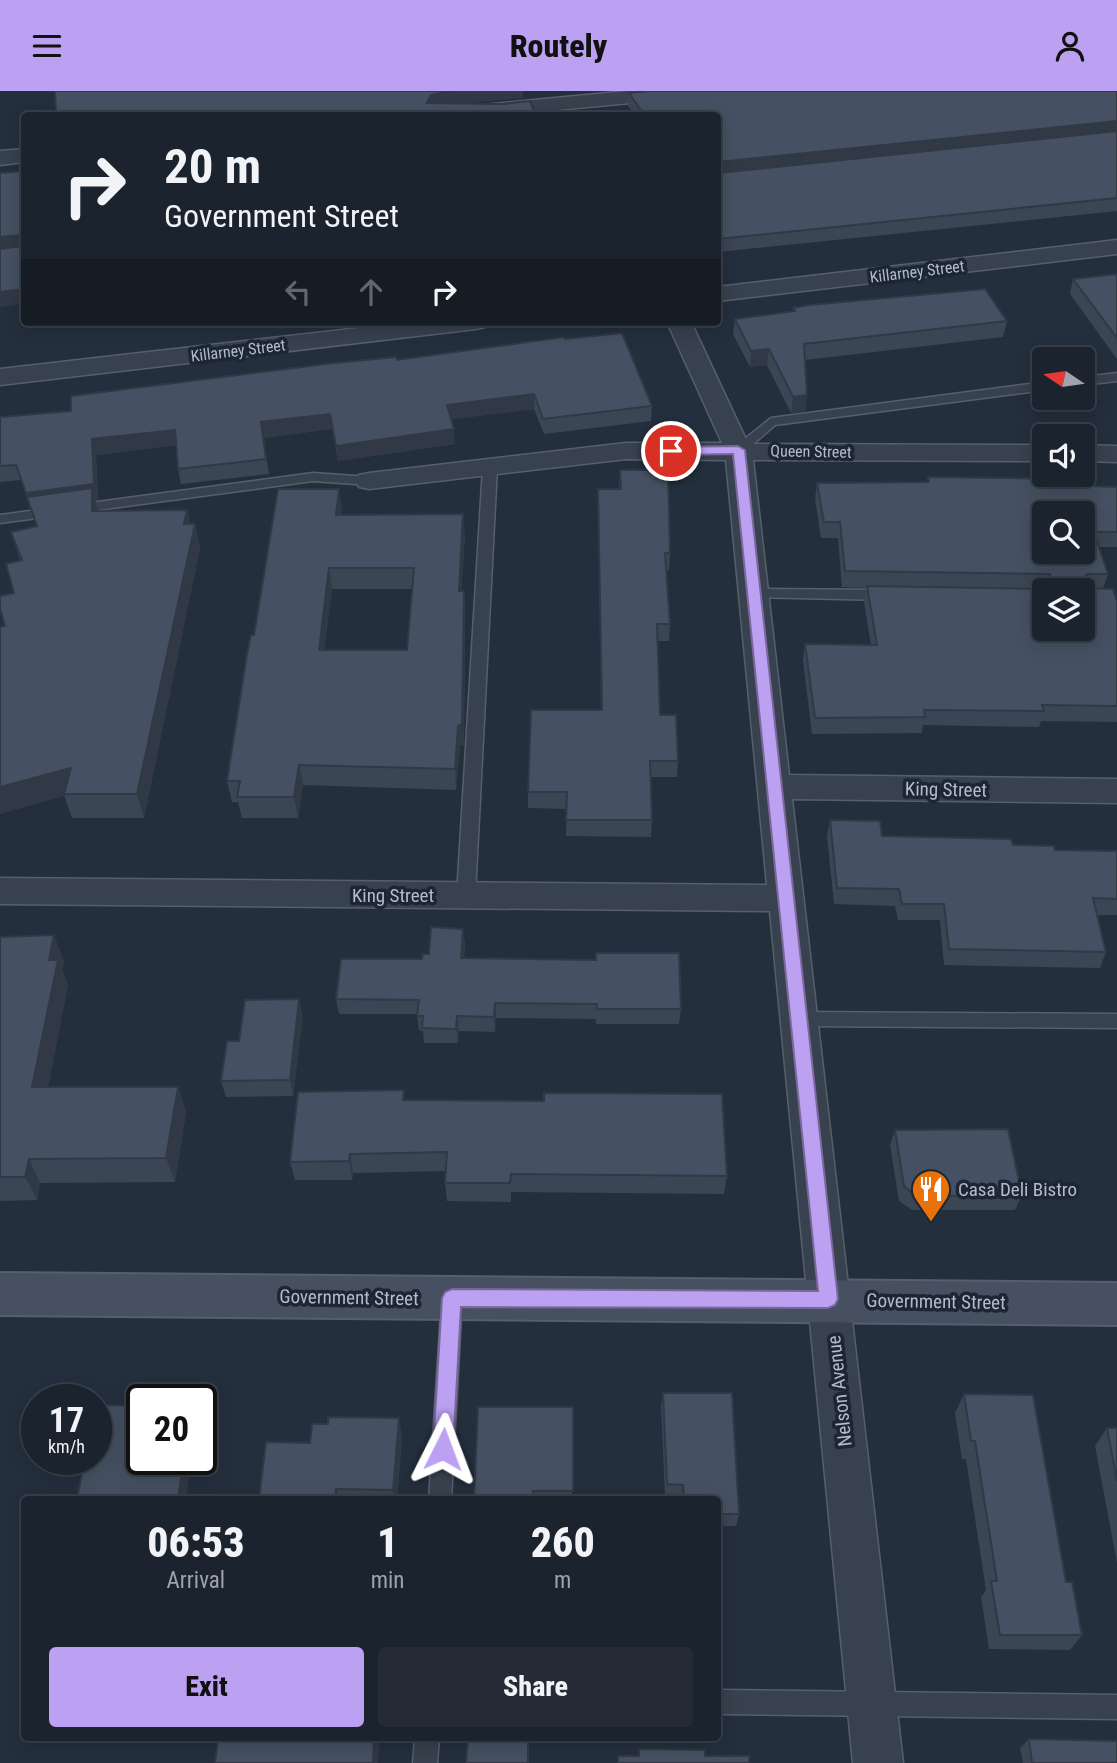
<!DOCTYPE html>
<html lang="en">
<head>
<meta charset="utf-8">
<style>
	body { margin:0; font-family:"Roboto Condensed",sans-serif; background:#242b36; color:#f1f3f6; height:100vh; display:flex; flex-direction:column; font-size:26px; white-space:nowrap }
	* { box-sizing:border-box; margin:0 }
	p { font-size:23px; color:#a0a4aa }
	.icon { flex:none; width:38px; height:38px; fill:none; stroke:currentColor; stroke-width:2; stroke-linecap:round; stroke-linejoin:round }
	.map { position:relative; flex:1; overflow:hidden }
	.drawer { position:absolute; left:21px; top:1405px; width:700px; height:245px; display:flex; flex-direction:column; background:#1b232e; border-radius:7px; box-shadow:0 4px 18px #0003,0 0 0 2px #39404a }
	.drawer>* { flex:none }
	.banner { position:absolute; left:21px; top:21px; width:700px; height:214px; border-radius:7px; box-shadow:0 4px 18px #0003,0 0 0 2px #39404a; background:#1b232e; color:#f1f3f6; overflow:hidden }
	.needle { width:46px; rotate:283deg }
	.buttons { position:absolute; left:1032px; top:256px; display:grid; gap:14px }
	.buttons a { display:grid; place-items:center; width:63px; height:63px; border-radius:7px; background:#1b232e; box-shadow:0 4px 18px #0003,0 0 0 2px #39404a; font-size:35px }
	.speed { position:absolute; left:21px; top:1293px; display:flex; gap:14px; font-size:35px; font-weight:700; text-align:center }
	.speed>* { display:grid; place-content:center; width:91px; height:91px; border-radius:50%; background:#1b232e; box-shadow:0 4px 18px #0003,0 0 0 2px #39404a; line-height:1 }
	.speed small { font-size:18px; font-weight:400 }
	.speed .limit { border:4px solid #111; border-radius:10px; background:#fff; color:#111 }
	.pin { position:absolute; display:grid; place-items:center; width:60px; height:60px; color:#fff; margin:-30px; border:4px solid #fff; border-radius:50%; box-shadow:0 2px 7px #0007 }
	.me { position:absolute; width:77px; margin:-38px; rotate:3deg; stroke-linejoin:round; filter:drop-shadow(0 0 5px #0008) }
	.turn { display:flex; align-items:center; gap:24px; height:147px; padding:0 28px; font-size:32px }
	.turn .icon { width:91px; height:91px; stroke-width:2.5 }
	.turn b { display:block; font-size:49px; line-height:60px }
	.lanes { display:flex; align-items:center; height:66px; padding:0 28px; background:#0003; justify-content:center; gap:35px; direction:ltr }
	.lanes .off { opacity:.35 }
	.eta { display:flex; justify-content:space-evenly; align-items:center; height:119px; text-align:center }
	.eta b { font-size:42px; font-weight:800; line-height:49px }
	.button { display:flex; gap:14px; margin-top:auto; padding:14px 28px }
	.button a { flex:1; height:80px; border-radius:7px; background:#bca0f2; color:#111; font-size:28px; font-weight:800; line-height:80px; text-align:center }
	.button a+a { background:#242b36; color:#f1f3f6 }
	header { display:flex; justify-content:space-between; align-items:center; height:91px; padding:0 28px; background:#bca0f2; color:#111; font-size:32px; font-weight:800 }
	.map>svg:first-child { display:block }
</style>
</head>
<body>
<header><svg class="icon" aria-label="menu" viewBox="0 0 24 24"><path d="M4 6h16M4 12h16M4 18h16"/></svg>Routely<svg class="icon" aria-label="person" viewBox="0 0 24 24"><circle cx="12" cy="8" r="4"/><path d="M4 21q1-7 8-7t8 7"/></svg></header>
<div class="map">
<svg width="1117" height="1672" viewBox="0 0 1117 1672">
	<rect width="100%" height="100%" fill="#242f3e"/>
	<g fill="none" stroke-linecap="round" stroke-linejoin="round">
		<g stroke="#565f6c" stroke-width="3">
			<g id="lane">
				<path d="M1117,282V290L1083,294V286Z"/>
				<path d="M1045,291V299L775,334L743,362L738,363L731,359L771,327Z"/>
				<path d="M490,372L497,376L475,804L472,809H460L457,804L483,376Z"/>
				<path d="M313,382L369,386L376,390L369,394L313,390L0,432V424Z"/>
				<path d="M754,498L887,499L894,504L887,509L749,506L747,503L749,500Z"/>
				<path d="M799,921L1117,923V937L799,935L793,933L790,928L793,923Z"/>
				<path d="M452,1197L459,1200L462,1207L451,1409H429L442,1207L445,1200Z"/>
				<path d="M718,1599L1117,1604V1628L718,1623Z"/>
				<path d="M415,1647H439L437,1672H413Z"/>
			</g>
		</g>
		<g stroke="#565f6c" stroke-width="3">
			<g id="street">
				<path d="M628,0H704L701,4L694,6L502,24H430L434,20L441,18Z"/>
				<path d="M24,58V71L0,74V60Z"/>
				<path d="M1117,149V163L718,210V196Z"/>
				<path d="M412,231H488L485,236L476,238L0,294V278Z"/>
				<path d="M667,231H691L748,353L1045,354V370L753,369L789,684L1117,688V712L792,708L903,1672H853L770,820L0,813V787L767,794L726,369L626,368L369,398L359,396L355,390L359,384L369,382L626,352H722Z"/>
				<path d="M1083,354L1117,355V371L1083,370Z"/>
			</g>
		</g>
		<g stroke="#565f6c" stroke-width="4">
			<path id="secondary" d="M0,1182L1117,1192V1234L0,1224Z"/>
		</g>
		<use href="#lane" fill="#38414e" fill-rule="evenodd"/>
		<use href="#street" fill="#38414e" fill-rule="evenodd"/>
		<use href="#secondary" fill="#465061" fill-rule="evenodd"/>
	</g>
	<g fill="#3b4654" fill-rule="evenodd">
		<path d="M1117,0V120L718,161V24H635L628,15L629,2Z"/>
		<path d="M1117,183V268L1070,203L1073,188Z"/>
		<path d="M793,217L1007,230L1003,246L805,269L807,304L805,320L791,322L767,274L750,276L733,243L735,228L793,221Z"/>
		<path d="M565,248L652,315L651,330L544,343L534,318L451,328L455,353L338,370L332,338L263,347L269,383L181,393L178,378L176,354L96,364L98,408L95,409L98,420L187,419L190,433H195L200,457L144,727H72L5,535L14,502L20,469L11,441L36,435L21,389L0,391V326L71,320L397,269Z"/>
		<path d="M620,379L670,462L669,479H666L670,533L669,550H658L660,624L678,670L677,686H651L652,729L651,746L566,745L567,718L528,717V701L601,619L598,398H619Z"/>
		<path d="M928,386L1078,392L1094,395L1117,396V456H1099L1108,483L1103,498L1117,511V631L1041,630L1039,636L923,634L922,642L812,643L803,569L805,553L871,554L864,511L867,497L842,496L838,447H821L815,408L817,392L927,391Z"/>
		<path d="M342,419L341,424L465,444L461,500H464L465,521L464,654L460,655L456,699L303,694L298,727H242L238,711H232L227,690L254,544ZM332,498H412L407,559H324Z"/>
		<path d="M830,729L882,745L1013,754L1055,759L1117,760V824H1097L1106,861L1100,877L944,874L940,829H898L895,815L834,813L827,745Z"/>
		<path d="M463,838L465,854L464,867L681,918L679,933H596V928L496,927L495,941L459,940L458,952H424L423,940L419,939L417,923H339L336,908L422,868Z"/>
		<path d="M0,846L64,870L62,879L68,894L48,996H178L186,1021L175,1091L40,1092L37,1109L0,1110Z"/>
		<path d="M303,924L293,1005L226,1006L221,990L239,950Z"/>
		<path d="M405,1009L727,1085L724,1103L511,1101V1111L447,1110L445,1092L446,1080L353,1082L352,1089H295L290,1071Z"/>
		<path d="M895,1039L1022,1104L1015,1119H912L899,1110L890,1054Z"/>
		<path d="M663,1302L739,1423L736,1435H718V1409H681V1406L665,1405L661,1315Z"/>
		<path d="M964,1303L1066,1491L1082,1544L1070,1559L989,1558L981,1506L986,1499L966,1368H962L955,1322Z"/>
		<path d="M573,1316L572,1409H474Z"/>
		<path d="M1107,1337H1117V1472L1095,1355Z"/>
		<path d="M402,1345L397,1409H259L310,1352Z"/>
		<path d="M192,1368L185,1409H78L77,1407Z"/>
		<path d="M1029,1648L1117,1672H1023L1020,1657Z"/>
	</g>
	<g fill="#303945">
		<path d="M456,0H523V7L440,15L427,12L431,4L440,2Z"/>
		<path d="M1117,30V42L718,85L719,71Z"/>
		<path d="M22,144L24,153L0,161V146Z"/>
		<path d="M24,198V213L0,216V201Z"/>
		<path d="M769,258L767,274L750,276L751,260Z"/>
		<path d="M534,303V318L448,329L447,314Z"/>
		<path d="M807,304L805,320L791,322L793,306Z"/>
		<path d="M330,323L332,338L263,347L269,383L261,331Z"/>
		<path d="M454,338L455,353L338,370L336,355Z"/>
		<path d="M175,339L178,354L96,364L98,408L95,409L98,421L27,406L30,417L26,402L92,348Z"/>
		<path d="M339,398L342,419L338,445L336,424Z"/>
		<path d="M187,419L192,443L195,433L200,457L144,727L137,703Z"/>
		<path d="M463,423L465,444L460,521L459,500Z"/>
		<path d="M329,477L332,498L322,580L319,559Z"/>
		<path d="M464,500L465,521L464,654L460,655L456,699L455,678Z"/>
		<path d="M299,674L303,694L298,727L294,706Z"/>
		<path d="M71,677L64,703L65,705L0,723V696Z"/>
		<path d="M463,838L465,854L463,882L461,867Z"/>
		<path d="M54,844L64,870L62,879L68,894L43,1021L32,996L49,869Z"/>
		<path d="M299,908L303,924L293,1005L290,989Z"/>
		<path d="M495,912L496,927L495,941L494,926Z"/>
		<path d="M457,925L459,940L458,952L456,938Z"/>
		<path d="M178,996L186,1021L175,1091L166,1067Z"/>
		<path d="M350,1063L353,1082L352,1089L349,1070Z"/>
		<path d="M29,1068L40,1092L37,1109L25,1086Z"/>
		<path d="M399,1327L402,1345L397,1409H395L393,1399Z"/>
		<path d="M184,1368H192L185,1409H178Z"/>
		<path d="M336,1398L339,1409H335Z"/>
		<path d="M374,1647H380L378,1672H373Z"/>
	</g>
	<g fill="#455162" stroke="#303945" stroke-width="2" fill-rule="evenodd">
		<path d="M55,0H456L440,2L431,4L427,12L502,13L530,10L536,24H56Z"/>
		<path d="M648,0H1117V30L719,71L718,76V24H644L629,2Z"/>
		<path d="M1117,40V107L718,148V81L719,82Z"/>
		<path d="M24,80V198L0,201V158L21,155L22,144L0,146V82Z"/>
		<path d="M1117,183V247L1073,188Z"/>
		<path d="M985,198L1007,230L804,253L807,304L793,306L769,258L751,260L735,228L795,220L793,217L809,214Z"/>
		<path d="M622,242L652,315L543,328L534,303L447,314L454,338L336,355L330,323L261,331L266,368L178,378L175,339L92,348L94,393L26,402L16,374L0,375V326L71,320V305L334,272L396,266L397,269L564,246L565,248Z"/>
		<path d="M620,379H668L670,462H665L670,533H657L660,624H676L678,670H650L652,729H566L567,701H528L531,619H602L598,398H621Z"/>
		<path d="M928,386L1077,388L1078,392H1093L1094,395L1117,396V441H1094L1108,483H1088L1085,485L1086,497L1113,498L1117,511V615L1042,614L1044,620L924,619L925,626L815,627L805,553L877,554L867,495L1050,498L1052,495L1050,483L845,480L840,431H824L817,392L929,391ZM1045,422H1083V460H1045ZM1045,499H1083V537H1045Z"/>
		<path d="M92,397V420L187,419L184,433H195L137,703H64L71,677L0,696V536L5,535L0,518V505L14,502L6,473L22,469L11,441L37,435L27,406Z"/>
		<path d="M278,398H339L336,424L463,423L459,500H464L462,633L458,635L455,678L299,674L294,706H237L240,690H227L247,563L251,544H254ZM329,477H414L407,559H319Z"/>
		<path d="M830,729L880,730L882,745L1011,748L1013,754L1054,755L1055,759L1117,760V808L1093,807L1106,861L949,858L944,813H902L899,798L837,797Z"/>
		<path d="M431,836L463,838L461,867L596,869V862H679L681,918H597V913L495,912L494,926L457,925L456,938L422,937L423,925H417L419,909L336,908L341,868H422L423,863H429Z"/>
		<path d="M54,844L49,869H58L32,996H178L166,1067L29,1068L25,1086H0V846Z"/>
		<path d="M299,908L290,989L221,990L227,950H239L245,909Z"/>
		<path d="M404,999L403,1009L544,1010V1002L722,1003L727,1085L511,1083L510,1092H445L447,1061L350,1063L349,1070L290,1071L298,1001Z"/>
		<path d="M1008,1038L1022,1104L917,1105L904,1095L895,1039Z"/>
		<path d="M663,1302H732L739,1423H718V1409H684L683,1394L667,1393Z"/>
		<path d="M964,1303L1033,1304L1066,1491H1072L1082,1544H1000L991,1490H997L975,1350H971Z"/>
		<path d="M96,1314L142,1315V1368H184L178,1409L77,1407L85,1368H96Z"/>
		<path d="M478,1316H573V1400H533V1409H474Z"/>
		<path d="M328,1326L399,1327L393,1399L336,1398L335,1409H259L266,1351L310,1352L312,1333H328Z"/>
		<path d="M1107,1337H1117V1390Z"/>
		<path d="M218,1647H374L373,1672H215Z"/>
		<path d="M468,1647H528V1672H466Z"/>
		<path d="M1029,1648L1117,1650V1672H1032Z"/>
		<path d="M639,1658L705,1659V1665H749V1672H618V1665H639Z"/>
	</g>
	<path fill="#bca0f2" stroke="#7a689d" stroke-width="2" d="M738,355L745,359L838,1208L835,1214L828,1217L461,1216L453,1358L450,1365L443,1368L436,1365L433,1358L442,1207L445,1201L452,1198L818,1200L733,363L671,364L665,360L671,356Z"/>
	<defs>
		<g id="restaurant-pin" transform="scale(2.0125)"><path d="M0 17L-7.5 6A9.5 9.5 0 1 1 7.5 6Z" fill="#e8710a" stroke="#1d2633"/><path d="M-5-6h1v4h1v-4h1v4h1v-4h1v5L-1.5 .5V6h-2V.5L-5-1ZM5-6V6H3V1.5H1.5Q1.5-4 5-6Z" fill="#fff"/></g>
	</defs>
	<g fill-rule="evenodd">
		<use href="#restaurant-pin" x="931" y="1098"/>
	</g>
	<g text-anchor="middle" stroke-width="7" stroke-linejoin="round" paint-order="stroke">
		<g font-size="16" fill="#b4bcc9" stroke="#1d2633">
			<text transform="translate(917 180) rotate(-7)" y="6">Killarney Street</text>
			<text transform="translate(238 259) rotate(-7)" y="6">Killarney Street</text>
			<text transform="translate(811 360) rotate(1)" y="6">Queen Street</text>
		</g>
		<g font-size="19" fill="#b4bcc9" stroke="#1d2633">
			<text transform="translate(946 698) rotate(1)" y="7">King Street</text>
			<text x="393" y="811">King Street</text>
			<text transform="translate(349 1206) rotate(1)" y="7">Government Street</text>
			<text transform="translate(936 1210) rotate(1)" y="7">Government Street</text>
			<text transform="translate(839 1300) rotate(-96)" y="7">Nelson Avenue</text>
		</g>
		<g font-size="19" fill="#b4bcc9" stroke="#1d2633" text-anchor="start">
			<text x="958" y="1105">Casa Deli Bistro</text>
		</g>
	</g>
</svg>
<div class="buttons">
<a><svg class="needle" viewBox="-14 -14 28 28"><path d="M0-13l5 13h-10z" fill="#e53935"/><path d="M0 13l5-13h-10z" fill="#a0a4aa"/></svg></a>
<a><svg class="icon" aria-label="sound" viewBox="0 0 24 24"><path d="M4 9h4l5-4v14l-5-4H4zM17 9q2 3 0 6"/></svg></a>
<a><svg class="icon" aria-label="search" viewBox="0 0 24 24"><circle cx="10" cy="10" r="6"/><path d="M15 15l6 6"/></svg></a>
<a><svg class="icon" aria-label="layers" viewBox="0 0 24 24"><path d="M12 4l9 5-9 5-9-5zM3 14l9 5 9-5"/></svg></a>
</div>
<div class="speed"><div>17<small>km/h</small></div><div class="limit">20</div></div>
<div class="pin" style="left:671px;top:360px;background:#d93025"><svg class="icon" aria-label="arrive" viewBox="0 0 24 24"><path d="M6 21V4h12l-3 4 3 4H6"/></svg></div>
<svg class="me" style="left:443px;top:1358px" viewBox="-20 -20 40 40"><path d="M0-17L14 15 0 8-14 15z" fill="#bca0f2" stroke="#fff" stroke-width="4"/></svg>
<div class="banner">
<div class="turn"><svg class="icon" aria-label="right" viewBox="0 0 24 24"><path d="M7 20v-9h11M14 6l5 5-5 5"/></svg><div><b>20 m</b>Government Street</div></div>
<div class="lanes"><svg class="icon off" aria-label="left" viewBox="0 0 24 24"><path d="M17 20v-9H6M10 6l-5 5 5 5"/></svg><svg class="icon off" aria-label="ahead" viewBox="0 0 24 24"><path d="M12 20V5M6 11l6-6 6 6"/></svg><svg class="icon" aria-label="right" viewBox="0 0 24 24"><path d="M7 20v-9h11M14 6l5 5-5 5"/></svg></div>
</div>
<section class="drawer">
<div class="eta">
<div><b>06:53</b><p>Arrival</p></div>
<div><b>1</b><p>min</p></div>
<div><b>260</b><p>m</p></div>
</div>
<div class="button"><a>Exit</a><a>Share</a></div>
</section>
</div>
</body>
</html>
